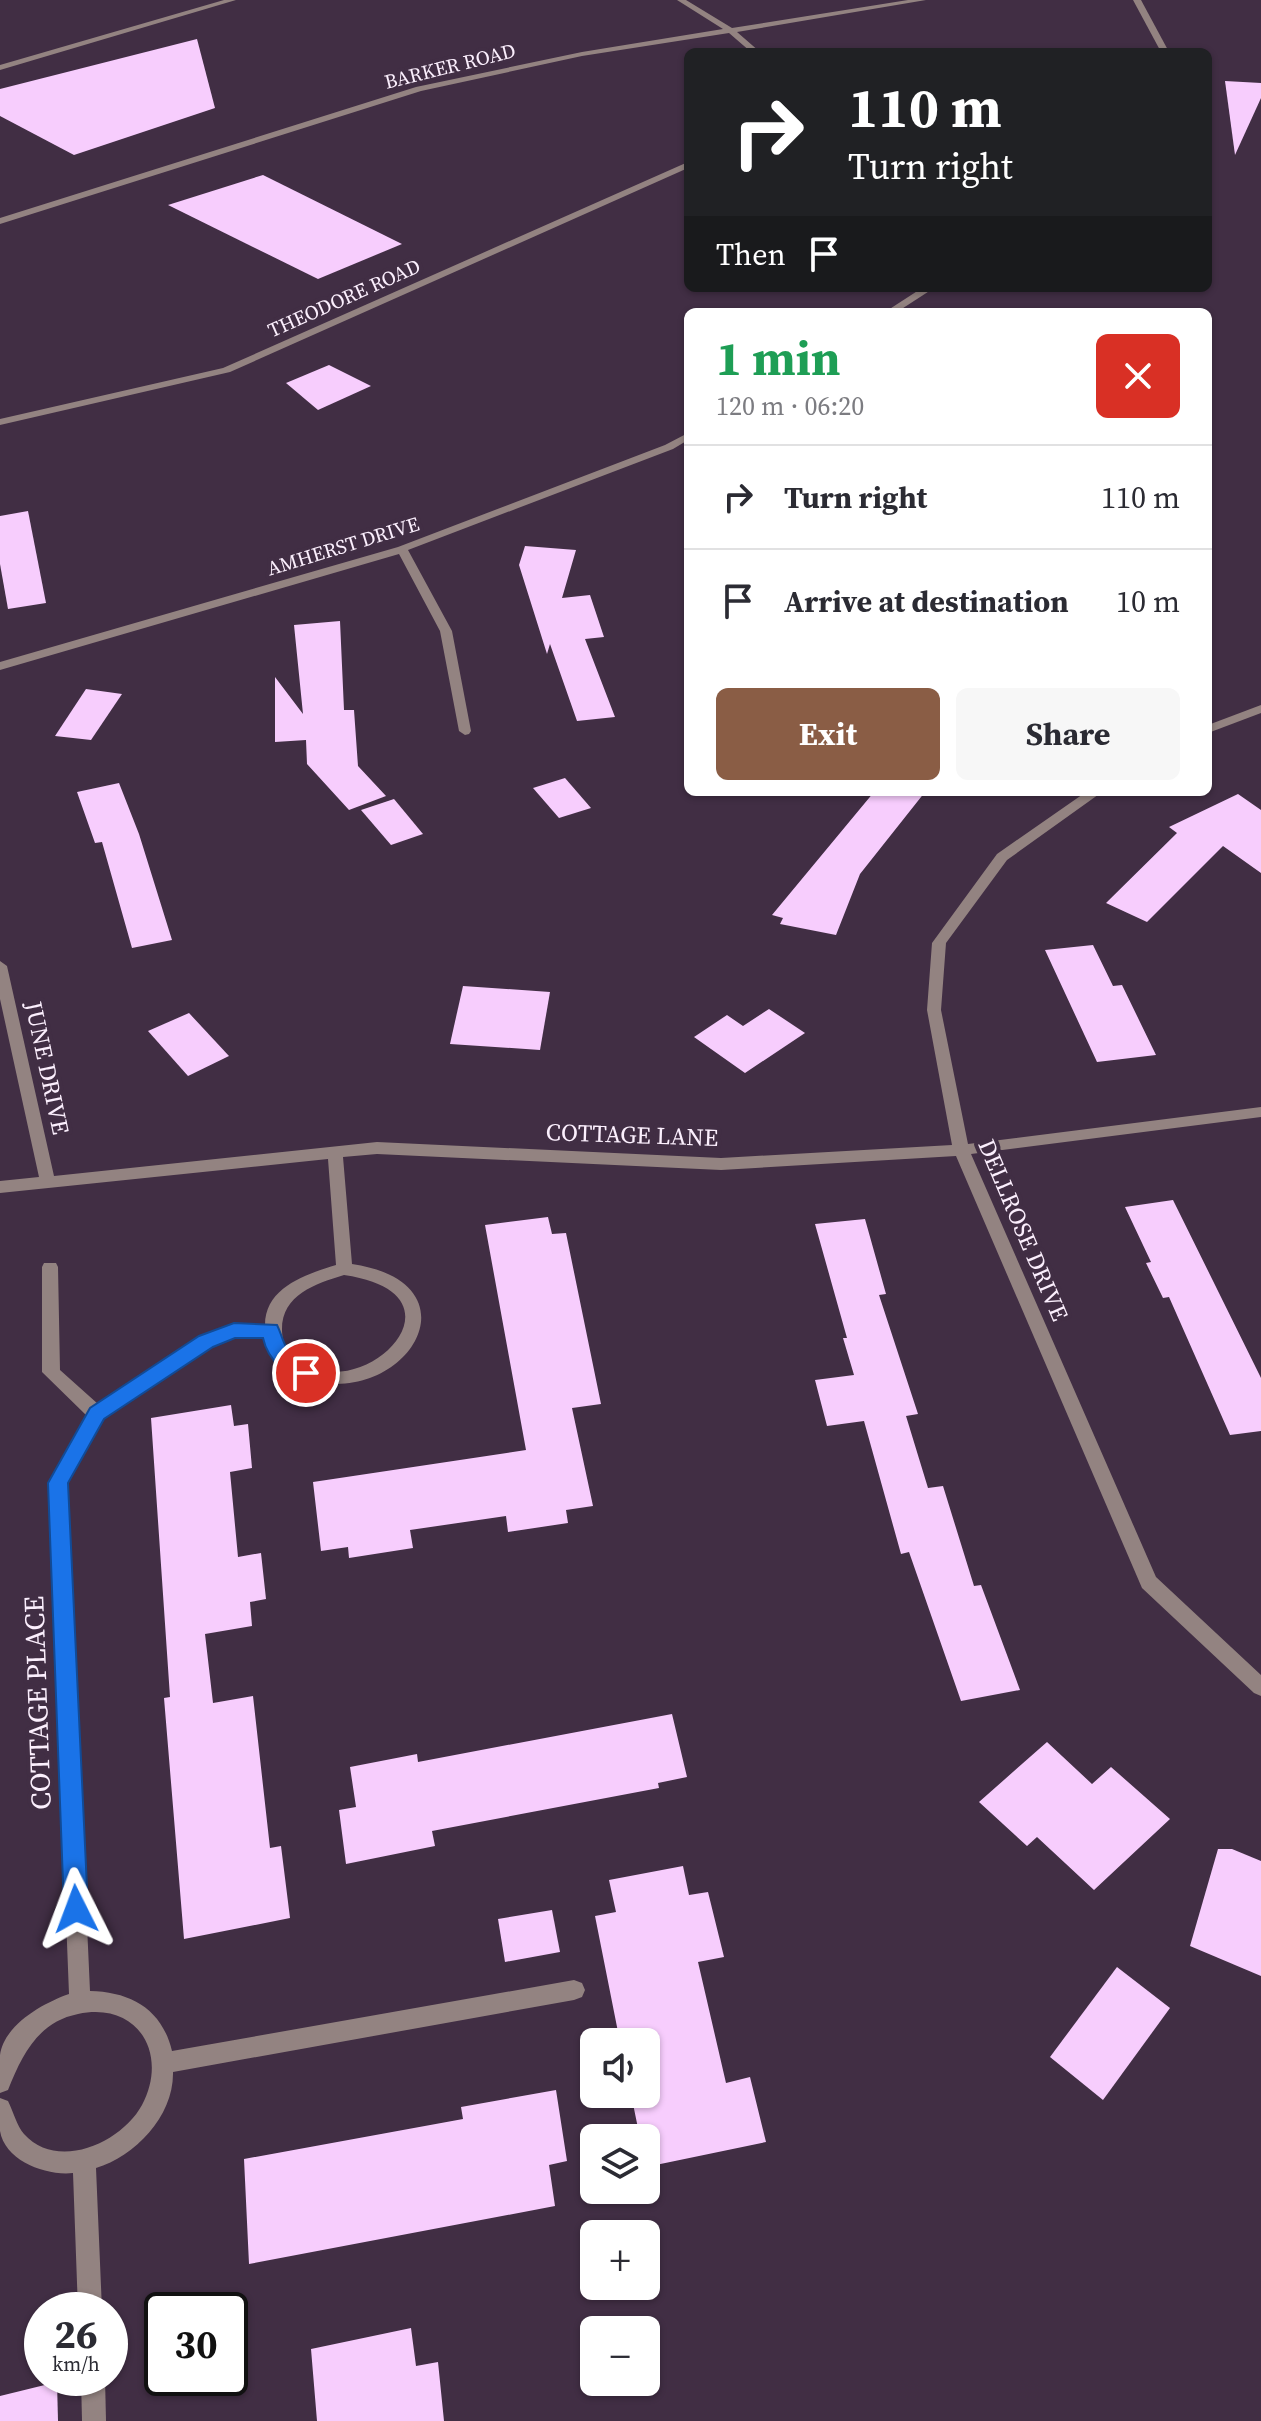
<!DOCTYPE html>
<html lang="en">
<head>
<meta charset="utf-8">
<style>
	body { margin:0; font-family:"Source Serif 4",serif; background:#f7f7f7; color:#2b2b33; height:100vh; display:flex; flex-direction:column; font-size:30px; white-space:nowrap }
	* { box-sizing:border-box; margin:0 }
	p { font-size:26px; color:#7c7c81 }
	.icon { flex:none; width:44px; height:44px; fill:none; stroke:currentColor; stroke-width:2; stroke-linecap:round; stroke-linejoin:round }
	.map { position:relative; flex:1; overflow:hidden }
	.side { position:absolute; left:684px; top:308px; width:528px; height:488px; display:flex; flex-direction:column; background:#fff; border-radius:12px; box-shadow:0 2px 6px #0004 }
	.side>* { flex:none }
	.banner { position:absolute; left:684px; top:48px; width:528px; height:244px; border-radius:12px; box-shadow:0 2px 6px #0004; background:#202124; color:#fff; overflow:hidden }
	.tools { position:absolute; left:580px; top:2028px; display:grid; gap:16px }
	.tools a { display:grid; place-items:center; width:80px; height:80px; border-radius:12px; background:#fff; box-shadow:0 2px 6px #0004; font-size:40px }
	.speed { position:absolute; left:24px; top:2292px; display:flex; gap:16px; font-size:40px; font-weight:700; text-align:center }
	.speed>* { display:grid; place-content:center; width:104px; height:104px; border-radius:50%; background:#fff; box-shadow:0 2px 6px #0004; line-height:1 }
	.speed small { font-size:20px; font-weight:400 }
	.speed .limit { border:4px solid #111; border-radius:12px; background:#fff; color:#111 }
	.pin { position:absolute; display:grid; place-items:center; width:68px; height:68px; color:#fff; margin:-34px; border:4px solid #fff; border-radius:50%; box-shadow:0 2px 8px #0007 }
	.me { position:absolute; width:88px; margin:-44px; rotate:357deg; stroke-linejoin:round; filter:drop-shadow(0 0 6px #0008) }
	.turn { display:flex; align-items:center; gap:28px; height:168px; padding:0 32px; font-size:36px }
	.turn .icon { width:104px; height:104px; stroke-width:2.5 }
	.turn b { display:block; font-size:56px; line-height:68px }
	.then { display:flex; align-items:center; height:76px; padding:0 32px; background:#0003; gap:16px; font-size:30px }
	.round { display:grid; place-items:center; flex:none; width:84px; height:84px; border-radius:12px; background:#f7f7f7 }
	.head { display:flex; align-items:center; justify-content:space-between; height:136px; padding:0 32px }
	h1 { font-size:48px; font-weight:700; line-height:60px; color:#1e9e55 }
	.primary-button { display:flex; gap:16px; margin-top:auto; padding:16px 32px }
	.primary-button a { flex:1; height:92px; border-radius:12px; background:#8a5d45; color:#fff; font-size:32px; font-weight:700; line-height:92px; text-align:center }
	.primary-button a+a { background:#f7f7f7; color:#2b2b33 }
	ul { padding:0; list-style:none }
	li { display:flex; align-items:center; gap:24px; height:104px; padding:0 32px; border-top:2px solid #e1e1e2 }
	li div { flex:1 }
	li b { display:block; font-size:30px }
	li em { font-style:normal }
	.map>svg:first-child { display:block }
</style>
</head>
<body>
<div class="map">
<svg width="1261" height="2421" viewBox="0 0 1261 2421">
	<rect width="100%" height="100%" fill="#412e44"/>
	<g fill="#f7cdfd">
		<path d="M197,39L215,108L74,155L0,116V89Z"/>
		<path d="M1225,81L1261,83V98L1235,155Z"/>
		<path d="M263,175L402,244L318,279L168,205Z"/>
		<path d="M329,365L371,386L318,410L286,383Z"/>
		<path d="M28,511L46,603L8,609L0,564V516Z"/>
		<path d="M525,546L576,550L562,598L590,595L604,637L585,639L615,717L577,721L550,644L547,654L519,565Z"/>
		<path d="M340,621L344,710H354L358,766L386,796L349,810L307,764L306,740L275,742V677L303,714L294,625Z"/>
		<path d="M86,689L122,694L91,740L55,736Z"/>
		<path d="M565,778L591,808L559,818L533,788Z"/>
		<path d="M119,783L139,834L172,940L132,948L102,842L95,843L77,792Z"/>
		<path d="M874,792H925L860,874L836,935L780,924L783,918L772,915Z"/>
		<path d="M1238,794L1261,810V873L1223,846L1147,922L1106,903L1177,833L1169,827Z"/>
		<path d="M394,799L423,834L391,845L361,810Z"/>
		<path d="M1093,945L1113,986L1122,985L1156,1055L1097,1062L1045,950Z"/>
		<path d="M463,986L550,992L540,1050L450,1044Z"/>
		<path d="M769,1009L805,1033L745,1073L694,1037L727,1015L743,1026Z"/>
		<path d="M189,1013L229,1056L188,1076L148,1031Z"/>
		<path d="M1173,1200L1261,1378V1431L1230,1435L1169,1297L1163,1298L1146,1263L1151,1262L1125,1207Z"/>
		<path d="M548,1217L552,1234L566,1233L601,1404L572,1408L593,1506L566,1510L568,1523L508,1532L506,1516L410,1530L413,1548L349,1558L348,1547L321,1551L313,1482L526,1450L485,1225Z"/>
		<path d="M865,1219L886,1294L879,1295L918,1414L906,1416L928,1488L943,1486L974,1586L981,1585L1020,1690L961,1701L909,1552L901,1554L864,1421L827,1426L815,1380L854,1375L843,1338H847L815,1224Z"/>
		<path d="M231,1405L234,1426L248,1424L252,1468L230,1472L238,1557L261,1553L266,1599L250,1602L252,1626L205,1634L213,1703L253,1696L270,1848L281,1846L290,1918L184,1939L164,1698L170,1697L151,1418Z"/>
		<path d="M672,1714L687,1777L658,1783L659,1788L432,1831L435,1846L346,1864L339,1810L356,1807L350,1767L417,1754L418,1762Z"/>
		<path d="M1047,1742L1092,1784L1111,1767L1170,1819L1094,1890L1037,1837L1027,1846L979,1802Z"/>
		<path d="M1218,1849H1232L1261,1861V1976L1190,1946Z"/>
		<path d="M683,1866L689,1895L708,1892L724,1957L698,1962L726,2083L750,2077L766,2142L646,2167V2138H640L631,2094H646V2042H620L595,1916L616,1912L609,1880Z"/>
		<path d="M552,1910L560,1952L505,1962L498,1919Z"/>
		<path d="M1117,1967L1170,2008L1103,2100L1050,2057Z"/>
		<path d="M556,2090L567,2161L549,2165L555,2206L249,2264L244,2159L463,2119L461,2107Z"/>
		<path d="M411,2328L416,2366L438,2362L444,2421H317L311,2349Z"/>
		<path d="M57,2382L58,2421H0V2396Z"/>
	</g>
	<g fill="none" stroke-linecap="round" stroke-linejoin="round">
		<g fill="#938381" fill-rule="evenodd">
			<path d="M224,0H236L0,70V65Z"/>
			<path d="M677,0H686L732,28L908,0H926L737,32L760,52H751L729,33L582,56L421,91L0,224V218L416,87L582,52L723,29Z"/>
			<path d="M1133,0H1141L1169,52H1161Z"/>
			<path d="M688,162V168L230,372L0,425V419L223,368Z"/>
			<path d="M922,288H934L897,312H885Z"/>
			<path d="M688,433V440L673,449L408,550L452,631L471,731L469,734L465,735L459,731L440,631L399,554L0,670V662L398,547L665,445Z"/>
			<path d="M1261,705V713L1208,733V725Z"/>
			<path d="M1086,792H1102L1007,860L946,943L941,1010L968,1144L1261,1107V1117L971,1154L1156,1577L1261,1675V1696L1254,1693L1142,1588L956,1156L721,1170L377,1154L343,1157L352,1264C480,1283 409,1404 312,1381C288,1376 273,1360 265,1337H235L212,1346L103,1419L67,1483L90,1991C131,1992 162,2009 172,2051L574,1980L582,1983L585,1990L582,1997L574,2000L173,2072C174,2116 135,2156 96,2168L102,2310H78L73,2173C46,2176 5,2161 0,2131C0,2120 0,2108 0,2098L8,2101C13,2111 17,2126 24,2134C58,2172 122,2142 142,2105C169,2054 138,2001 78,2014C38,2022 22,2055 8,2090L0,2093C0,2081 0,2067 0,2055C4,2025 43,2003 69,1994L49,1483L87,1416L42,1372V1267L44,1263H56L58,1267L60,1370L98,1404L200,1336L234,1325H265C265,1287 307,1274 336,1265L328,1159L0,1193V1181L39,1177L0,999V961L7,966L54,1176L377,1142L721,1158L952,1145L927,1010L932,943L997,854ZM344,1275C476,1294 363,1407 300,1361C290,1353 282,1345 282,1331C281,1295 315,1284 344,1275Z"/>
			<path d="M81,2378H105L106,2421H82Z"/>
		</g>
	</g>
	<path fill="#1a73e8" stroke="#114b97" stroke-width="2" d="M234,1323L277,1325C283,1337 283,1347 294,1356C301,1363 310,1364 316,1373L313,1379C290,1386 267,1357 263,1338H235L213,1347L104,1419L68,1483L88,1909L84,1917L76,1920L68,1917L64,1909L48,1483L90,1408L199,1336Z"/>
	<g text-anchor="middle" stroke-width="8" stroke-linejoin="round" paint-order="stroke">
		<g font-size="20" fill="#fbeffd" stroke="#412e44">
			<text transform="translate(450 66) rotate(-14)" y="7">BARKER ROAD</text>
			<text transform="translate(344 298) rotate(-24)" y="7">THEODORE ROAD</text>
			<text transform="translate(343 546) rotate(-17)" y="7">AMHERST DRIVE</text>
		</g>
		<g font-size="24" fill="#fbeffd" stroke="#412e44">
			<text transform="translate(47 1068) rotate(78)" y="8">JUNE DRIVE</text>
			<text transform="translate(632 1135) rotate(2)" y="8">COTTAGE LANE</text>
			<text transform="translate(1023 1230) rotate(67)" y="8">DELLROSE DRIVE</text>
		</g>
		<g font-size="28" fill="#fbeffd" stroke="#412e44">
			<text transform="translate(37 1703) rotate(-92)" y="10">COTTAGE PLACE</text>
		</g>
	</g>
</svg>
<div class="tools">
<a><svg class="icon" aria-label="sound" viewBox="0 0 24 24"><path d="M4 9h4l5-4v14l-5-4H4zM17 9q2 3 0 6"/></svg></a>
<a><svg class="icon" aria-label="layers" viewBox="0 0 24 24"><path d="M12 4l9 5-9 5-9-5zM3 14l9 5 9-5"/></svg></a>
<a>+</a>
<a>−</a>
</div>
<div class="speed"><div>26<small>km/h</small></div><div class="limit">30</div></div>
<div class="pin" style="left:306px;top:1373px;background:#d93025"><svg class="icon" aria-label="arrive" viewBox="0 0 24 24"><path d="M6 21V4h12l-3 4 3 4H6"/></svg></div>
<svg class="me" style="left:76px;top:1909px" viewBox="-20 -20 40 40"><path d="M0-17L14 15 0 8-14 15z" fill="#1a73e8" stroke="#fff" stroke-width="4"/></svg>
<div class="banner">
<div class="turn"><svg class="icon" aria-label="right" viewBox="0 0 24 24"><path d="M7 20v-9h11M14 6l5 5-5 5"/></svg><div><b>110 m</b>Turn right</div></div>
<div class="then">Then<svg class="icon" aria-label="arrive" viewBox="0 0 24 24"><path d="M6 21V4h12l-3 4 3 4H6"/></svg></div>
</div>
<section class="side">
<div class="head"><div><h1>1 min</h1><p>120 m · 06:20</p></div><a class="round" style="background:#d93025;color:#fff"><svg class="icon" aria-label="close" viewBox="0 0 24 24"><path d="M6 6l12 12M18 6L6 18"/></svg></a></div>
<ul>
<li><svg class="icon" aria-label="right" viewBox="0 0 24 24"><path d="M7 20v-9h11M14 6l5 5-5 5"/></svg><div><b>Turn right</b></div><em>110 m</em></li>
<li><svg class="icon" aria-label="arrive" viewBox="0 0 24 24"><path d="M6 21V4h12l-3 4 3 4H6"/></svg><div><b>Arrive at destination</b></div><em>10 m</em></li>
</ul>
<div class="primary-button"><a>Exit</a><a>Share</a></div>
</section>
</div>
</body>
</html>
